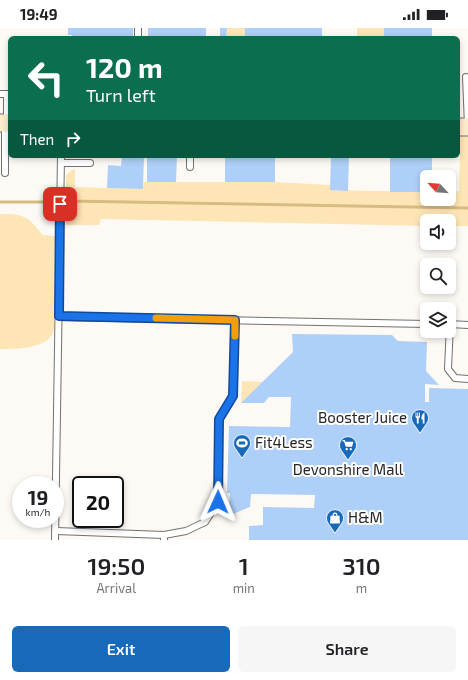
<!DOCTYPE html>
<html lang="en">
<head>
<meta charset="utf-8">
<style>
	body { margin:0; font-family:"Exo 2",sans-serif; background:#f6f6f6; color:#202124; height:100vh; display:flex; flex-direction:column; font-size:15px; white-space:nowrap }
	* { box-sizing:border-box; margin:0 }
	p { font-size:13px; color:#757577 }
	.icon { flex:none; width:22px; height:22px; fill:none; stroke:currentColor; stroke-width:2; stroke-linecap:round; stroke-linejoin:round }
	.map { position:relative; height:512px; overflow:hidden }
	.details { display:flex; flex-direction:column; background:#fff; flex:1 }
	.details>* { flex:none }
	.hud { position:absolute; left:8px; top:8px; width:452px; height:122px; border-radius:6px; box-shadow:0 2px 6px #0003; background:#0b6e4f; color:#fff; overflow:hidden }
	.needle { width:26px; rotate:296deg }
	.tools { position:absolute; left:420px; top:142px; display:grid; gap:8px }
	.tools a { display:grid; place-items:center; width:36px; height:36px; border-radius:6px; background:#fff; box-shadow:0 2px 6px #0003; font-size:20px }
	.speed { position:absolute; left:12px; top:448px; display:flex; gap:8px; font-size:20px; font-weight:700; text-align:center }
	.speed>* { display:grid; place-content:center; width:52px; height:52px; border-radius:50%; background:#fff; box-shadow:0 2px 6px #0003; line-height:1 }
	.speed small { font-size:10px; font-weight:400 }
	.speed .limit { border:2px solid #111; border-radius:6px; background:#fff; color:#111 }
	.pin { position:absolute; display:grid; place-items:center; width:34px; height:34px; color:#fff; margin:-17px; border-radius:8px; box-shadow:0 2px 6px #0006 }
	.me { position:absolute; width:44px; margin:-22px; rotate:1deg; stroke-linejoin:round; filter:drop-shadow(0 0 3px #0008) }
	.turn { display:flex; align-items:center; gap:14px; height:84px; padding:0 12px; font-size:18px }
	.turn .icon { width:52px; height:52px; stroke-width:2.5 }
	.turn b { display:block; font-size:28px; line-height:34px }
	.then { display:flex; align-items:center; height:38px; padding:0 12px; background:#0003; gap:8px; font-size:15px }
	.eta { display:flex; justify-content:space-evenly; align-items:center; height:68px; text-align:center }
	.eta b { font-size:24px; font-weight:600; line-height:28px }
	.primary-button { display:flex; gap:8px; margin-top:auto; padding:8px 12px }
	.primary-button a { flex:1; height:46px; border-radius:6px; background:#1869b7; color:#fff; font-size:16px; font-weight:600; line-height:46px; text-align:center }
	.primary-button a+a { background:#f6f6f6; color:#202124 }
	.status { display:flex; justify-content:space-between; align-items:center; height:28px; padding:0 20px; background:#fff; direction:ltr }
	.status svg { height:11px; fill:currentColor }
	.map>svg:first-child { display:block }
</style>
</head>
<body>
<div class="status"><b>19:49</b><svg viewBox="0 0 49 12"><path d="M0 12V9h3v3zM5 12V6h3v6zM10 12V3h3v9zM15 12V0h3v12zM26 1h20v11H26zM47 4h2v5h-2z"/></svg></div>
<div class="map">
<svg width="468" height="512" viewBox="0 0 468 512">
	<rect width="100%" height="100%" fill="#fdfaf6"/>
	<g fill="#fde5b6">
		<path d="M227,0H245V10H226Z"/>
		<rect x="357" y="0" width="27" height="10"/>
		<path d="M458,105H468V198H449V193H427V198L101,191L99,197H66V147L72,142L75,141V159L143,161L144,154H275L330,157V162L427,164V171H449V164L459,163L460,126H458Z"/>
		<path d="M0,186C25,186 27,188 43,207L55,208L54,302C49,321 17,321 0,321Z"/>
		<path d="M242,353L263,354L241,375Z"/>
	</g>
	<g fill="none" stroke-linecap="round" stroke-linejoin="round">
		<g stroke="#d8bb80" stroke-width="3">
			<path d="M69,173L468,180"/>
			<path d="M0,174H54"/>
		</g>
	</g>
	<g fill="#aecff7">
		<path d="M68,0H133V10H72V7H68Z"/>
		<path d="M148,0H206V9L148,10Z"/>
		<path d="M220,0H227L226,10H220Z"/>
		<rect x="245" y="0" width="77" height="10"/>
		<rect x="384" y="0" width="48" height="10"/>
		<path d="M122,128H144L143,161L107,160L108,137L121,138Z"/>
		<path d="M147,128H177L176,154H147Z"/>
		<rect x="225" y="128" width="50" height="26"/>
		<path d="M331,128H349L348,163L330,162Z"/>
		<path d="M390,128H432V149H427V164H390Z"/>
		<path d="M292,306L392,307L398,313L427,314L426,343L439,357L425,356V374H429V360L468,361V512H249V498L263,497V479L314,480L315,467L251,466L250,479L233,486L229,480L230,465H227L229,398L290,399L291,369H269L264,375H241L293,324Z"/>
	</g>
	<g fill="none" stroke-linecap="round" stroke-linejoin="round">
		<g stroke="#73716d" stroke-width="8">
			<g id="lane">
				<path d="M138,10V0"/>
				<path d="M466,49L468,98"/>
				<path d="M0,66H10"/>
				<path d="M7,66V93"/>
				<path d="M5,96V145"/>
				<path d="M190,128V139"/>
				<path d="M61,135H90"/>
				<path d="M59,289L427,296"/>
				<path d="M449,296L468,297"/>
				<path d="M450,296L448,341L455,350L468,351"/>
				<path d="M56,503L164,507"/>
				<path d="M55,512L61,128"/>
				<path d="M164,512V507L186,503L205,494L218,474L219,391L233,368L235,292"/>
			</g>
		</g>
		<g stroke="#73716d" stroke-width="19">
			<g id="secondary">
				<path d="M0,95H10"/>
				<path d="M458,99H468"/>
			</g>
		</g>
		<use href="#lane" stroke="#fff" stroke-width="6"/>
		<use href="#secondary" stroke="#fbeccb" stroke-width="17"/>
	</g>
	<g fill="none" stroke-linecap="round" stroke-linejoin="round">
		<g stroke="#114b97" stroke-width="10">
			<path id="route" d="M60,176L59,288L235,292L233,368L219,391L218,474"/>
		</g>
		<use href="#route" stroke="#1a73e8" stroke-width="7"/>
		<path stroke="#f59e0b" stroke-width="7" d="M156,290L235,292V308"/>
	</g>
	<defs>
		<g id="restaurant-pin" transform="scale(0.9)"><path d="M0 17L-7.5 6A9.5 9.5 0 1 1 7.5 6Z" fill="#1869b7" stroke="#fff"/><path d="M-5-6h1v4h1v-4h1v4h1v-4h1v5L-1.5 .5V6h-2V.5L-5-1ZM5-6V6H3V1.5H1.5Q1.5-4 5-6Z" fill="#fff"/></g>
		<g id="stadium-pin" transform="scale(0.9)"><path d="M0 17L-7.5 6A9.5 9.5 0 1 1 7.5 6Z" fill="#1869b7" stroke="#fff"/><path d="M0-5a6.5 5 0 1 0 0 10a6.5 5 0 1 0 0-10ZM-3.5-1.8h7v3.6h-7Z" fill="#fff"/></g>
		<g id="supermarket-pin" transform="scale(0.9)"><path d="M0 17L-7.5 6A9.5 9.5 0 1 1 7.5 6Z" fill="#1869b7" stroke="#fff"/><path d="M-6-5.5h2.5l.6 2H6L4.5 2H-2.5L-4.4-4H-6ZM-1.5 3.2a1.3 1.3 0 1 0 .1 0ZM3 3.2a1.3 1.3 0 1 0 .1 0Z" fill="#fff"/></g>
		<g id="shop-pin" transform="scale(0.9)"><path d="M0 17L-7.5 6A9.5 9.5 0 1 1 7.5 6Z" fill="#1869b7" stroke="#fff"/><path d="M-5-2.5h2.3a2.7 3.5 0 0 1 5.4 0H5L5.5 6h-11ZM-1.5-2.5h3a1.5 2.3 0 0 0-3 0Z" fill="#fff"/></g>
	</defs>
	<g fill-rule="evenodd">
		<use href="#restaurant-pin" x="420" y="390"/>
		<use href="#stadium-pin" x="242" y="415"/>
		<use href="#supermarket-pin" x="348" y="417"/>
		<use href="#shop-pin" x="335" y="490"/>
	</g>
	<g text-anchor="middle" stroke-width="4" stroke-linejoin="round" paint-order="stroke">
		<g font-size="15" fill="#262524" stroke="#fff" text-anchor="start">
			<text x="407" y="395" text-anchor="end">Booster Juice</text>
			<text x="255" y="420">Fit4Less</text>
			<text x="348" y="447" text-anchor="middle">Devonshire Mall</text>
			<text x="348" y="495">H&amp;M</text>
		</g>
	</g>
</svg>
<div class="tools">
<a><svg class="needle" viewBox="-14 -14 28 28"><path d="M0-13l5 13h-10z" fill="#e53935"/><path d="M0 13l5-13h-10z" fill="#757577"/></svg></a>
<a><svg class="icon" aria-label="sound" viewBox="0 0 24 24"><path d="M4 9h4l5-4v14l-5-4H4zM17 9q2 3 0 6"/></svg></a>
<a><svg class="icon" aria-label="search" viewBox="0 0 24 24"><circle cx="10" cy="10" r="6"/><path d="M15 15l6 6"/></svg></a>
<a><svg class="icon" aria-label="layers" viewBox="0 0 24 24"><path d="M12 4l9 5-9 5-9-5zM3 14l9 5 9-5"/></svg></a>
</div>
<div class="speed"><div>19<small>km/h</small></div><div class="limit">20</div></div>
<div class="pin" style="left:60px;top:176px;background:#d93025"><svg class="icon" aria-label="arrive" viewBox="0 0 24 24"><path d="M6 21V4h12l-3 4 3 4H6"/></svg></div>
<svg class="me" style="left:218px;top:474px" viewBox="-20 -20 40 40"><path d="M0-17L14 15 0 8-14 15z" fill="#1a73e8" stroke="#fff" stroke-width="4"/></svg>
<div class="hud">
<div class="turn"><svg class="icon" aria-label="left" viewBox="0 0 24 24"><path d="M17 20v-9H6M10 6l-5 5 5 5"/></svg><div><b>120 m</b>Turn left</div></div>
<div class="then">Then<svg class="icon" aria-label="right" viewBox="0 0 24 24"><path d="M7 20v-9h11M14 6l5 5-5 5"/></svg></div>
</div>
</div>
<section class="details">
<div class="eta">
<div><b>19:50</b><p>Arrival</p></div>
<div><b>1</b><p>min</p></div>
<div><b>310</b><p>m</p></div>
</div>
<div class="primary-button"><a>Exit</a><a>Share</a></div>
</section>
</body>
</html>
